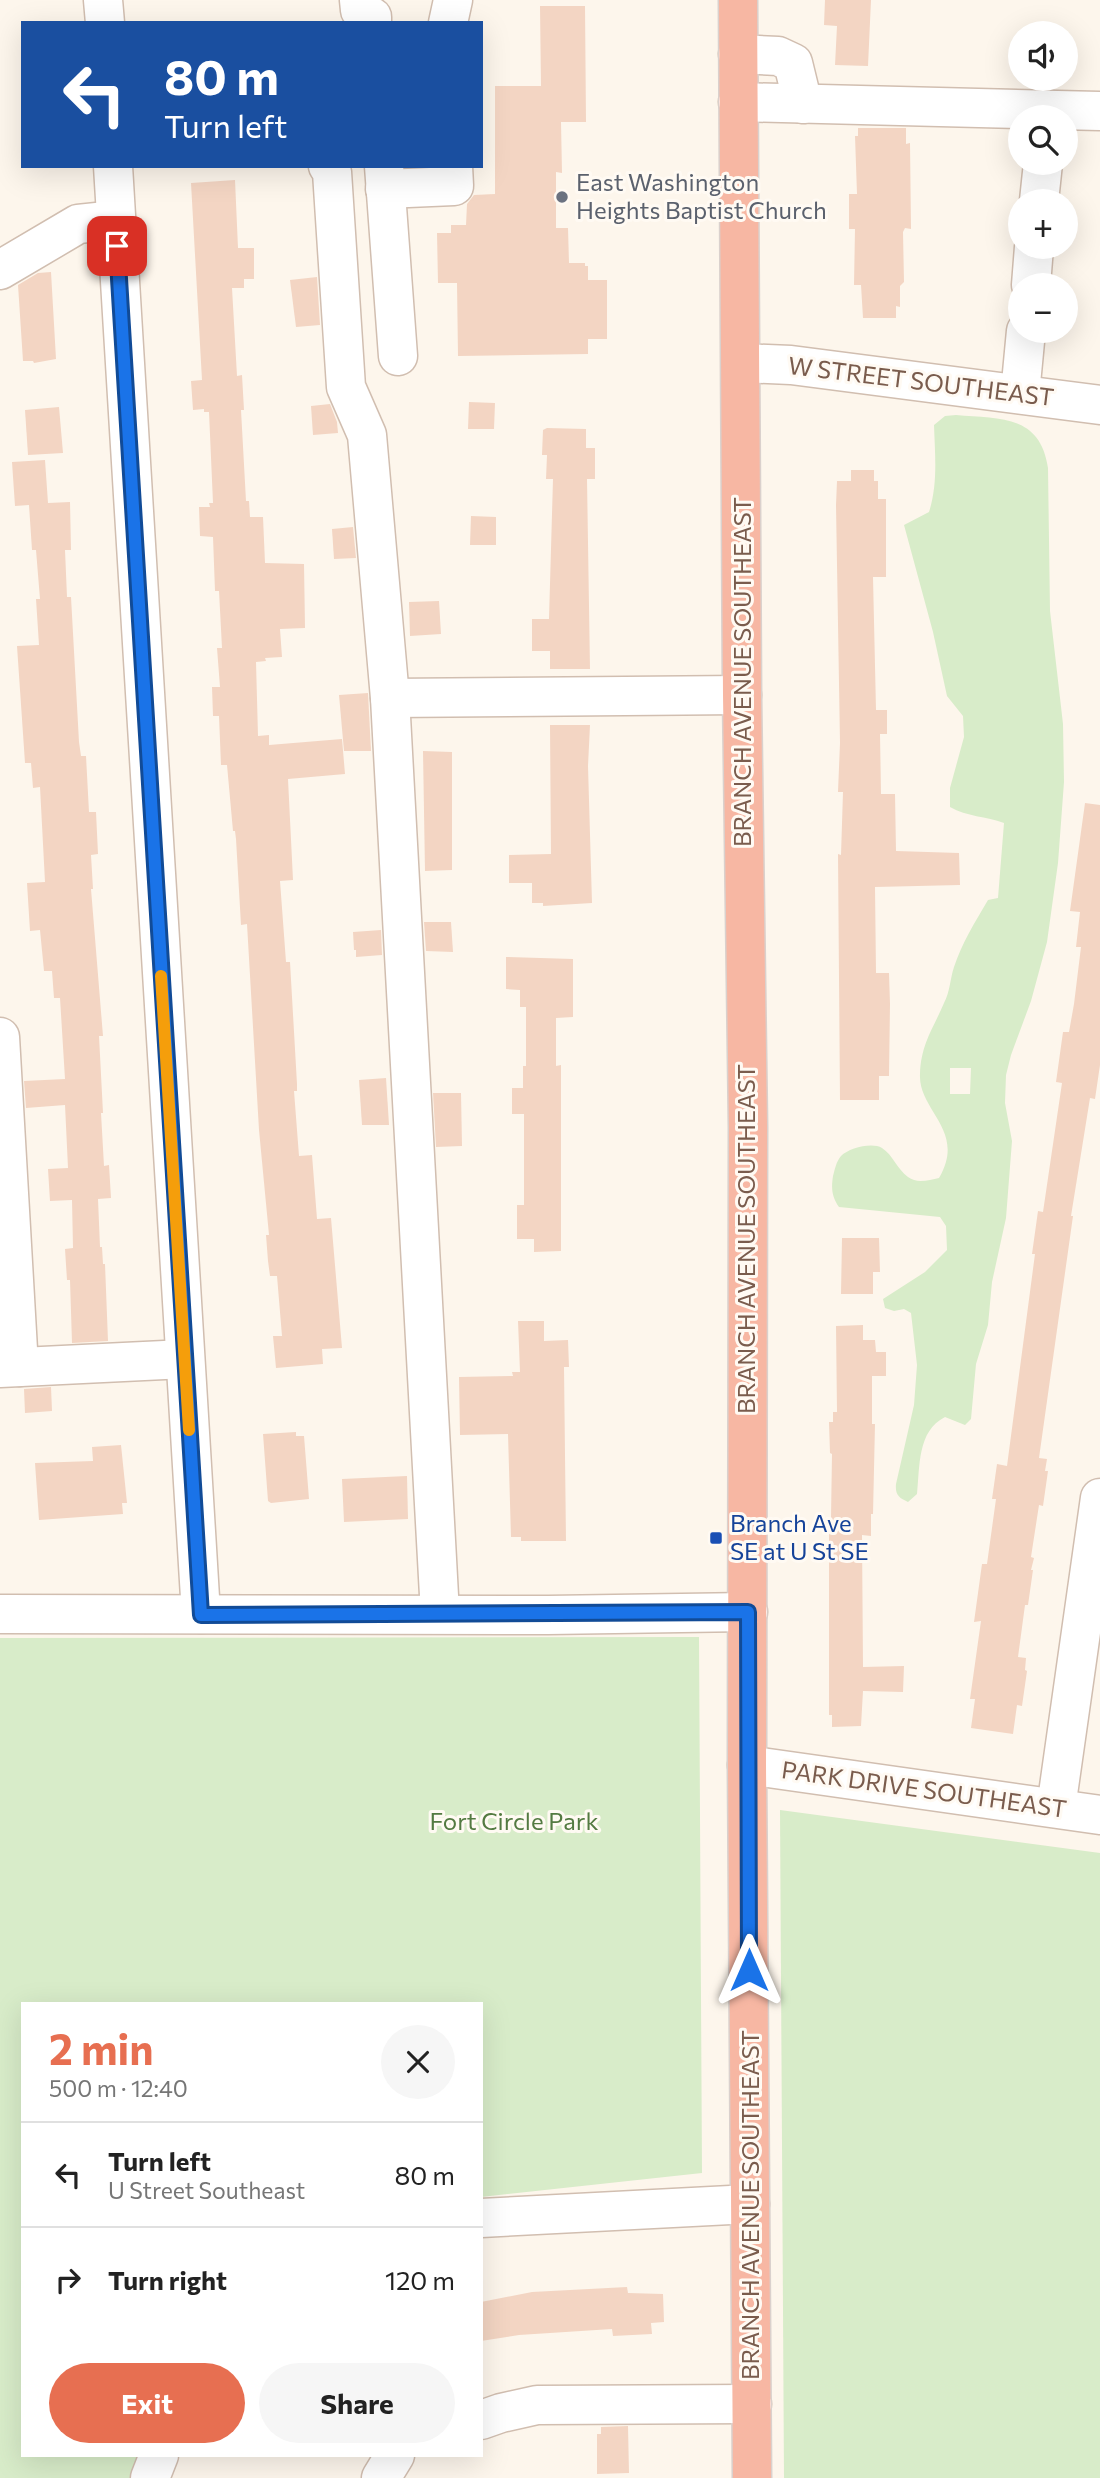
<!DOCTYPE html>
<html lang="en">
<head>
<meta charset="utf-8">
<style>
	body { margin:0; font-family:Commissioner,sans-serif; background:#f6f6f6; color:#222; height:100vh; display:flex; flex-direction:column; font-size:26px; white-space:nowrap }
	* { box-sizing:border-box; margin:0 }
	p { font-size:23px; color:#767676 }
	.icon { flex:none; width:38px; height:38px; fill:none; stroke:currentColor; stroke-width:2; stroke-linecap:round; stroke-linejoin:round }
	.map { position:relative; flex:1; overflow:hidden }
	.side { position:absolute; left:21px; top:2002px; width:462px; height:455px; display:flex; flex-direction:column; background:#fff; border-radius:0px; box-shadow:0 7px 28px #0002 }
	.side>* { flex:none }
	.banner { position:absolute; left:21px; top:21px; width:462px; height:147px; border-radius:0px; box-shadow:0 7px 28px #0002; background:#1a4fa0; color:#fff; overflow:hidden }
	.tools { position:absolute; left:1008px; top:21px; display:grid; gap:14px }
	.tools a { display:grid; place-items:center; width:70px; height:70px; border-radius:50%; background:#fff; box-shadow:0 7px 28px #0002; font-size:35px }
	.pin { position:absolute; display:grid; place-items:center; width:60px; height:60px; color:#fff; margin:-30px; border-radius:14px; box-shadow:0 4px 10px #0006 }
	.me { position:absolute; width:77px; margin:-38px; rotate:0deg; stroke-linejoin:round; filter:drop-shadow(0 0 5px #0008) }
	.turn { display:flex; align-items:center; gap:24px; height:147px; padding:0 28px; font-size:32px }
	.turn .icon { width:91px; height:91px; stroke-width:2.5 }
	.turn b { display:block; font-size:49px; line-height:60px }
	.round { display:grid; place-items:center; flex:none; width:74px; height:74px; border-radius:37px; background:#f6f6f6 }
	.overview { display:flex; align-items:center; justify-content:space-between; height:119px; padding:0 28px }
	h1 { font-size:42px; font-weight:700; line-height:52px; color:#e76f51 }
	.cta { display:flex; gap:14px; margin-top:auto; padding:14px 28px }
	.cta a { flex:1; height:80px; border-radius:42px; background:#e76f51; color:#fff; font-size:28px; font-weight:700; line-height:80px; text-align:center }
	.cta a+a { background:#f6f6f6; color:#222 }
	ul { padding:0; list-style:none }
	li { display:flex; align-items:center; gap:21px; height:105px; padding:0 28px; border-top:2px solid #e0e0e0 }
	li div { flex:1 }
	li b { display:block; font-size:26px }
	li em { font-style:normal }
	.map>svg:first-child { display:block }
</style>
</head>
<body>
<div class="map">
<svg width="1100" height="2478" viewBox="0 0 1100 2478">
	<rect width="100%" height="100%" fill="#fdf6ec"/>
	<g fill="#d8ecc9" fill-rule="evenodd">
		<path d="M956,415C999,419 1040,414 1048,468L1050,611L1063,724L1064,782L1058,863L1047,942L1031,1001L1011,1055L1006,1075L1005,1103L1012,1141L1006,1218L992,1282L988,1325L976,1364L971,1419L965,1425L945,1417C917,1431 920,1467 917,1494L908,1502C899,1498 895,1495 896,1484L914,1405L917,1365L911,1313L904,1309L894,1311L885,1308L883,1299L925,1272L947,1250L946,1226L940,1217L839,1207C832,1197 831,1189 833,1176C835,1169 836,1162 841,1156C849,1148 872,1142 882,1148C893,1155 897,1169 908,1177C917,1184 929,1180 939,1178C967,1130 918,1111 920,1074C921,1044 933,1029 944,1003C950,992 950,979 954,967C962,943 975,922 988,900L998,898L1004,823C986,816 967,817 950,807V788L964,737L963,716L947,696L933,632L904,525L929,512C938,484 935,455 934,425L945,416ZM950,1068H971L970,1094H950Z"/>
		<path d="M699,1637L702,2173L481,2197V2004H23V2455H139L130,2478H0V1638Z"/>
		<path d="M780,1810L1100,1853V2478H784Z"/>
	</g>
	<g fill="#f3d5c3">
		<path d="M825,0H871L868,66L835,65L837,26L824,25Z"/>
		<path d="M540,6H585L586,122H561L562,173L556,172V228H568L569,263H585V266H588V280H607V339H588V354L458,356L457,283H438L437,233H451V225H466L467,204L474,195L495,194V86H541Z"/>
		<path d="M858,128H906V144L910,143L911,229L905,228L903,232L904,282L900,286V307L896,306V318H863L861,285H854L855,229H849V194H857L855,136H858Z"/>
		<path d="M235,180L238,248H254V279H244V288H232L237,376L242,375L244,410H241L246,501H249L250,517H263L265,563L304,564L305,628L280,629L282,657L265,658L266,661L256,662L258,736L269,735V745L342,739L345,774L288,779L293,880L280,881L286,962H290L297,1084V1091H294L299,1156L312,1155L317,1219L331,1218L342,1348L322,1349L323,1364L276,1368L273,1336H282L277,1276H270L268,1261L266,1235H269L259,1130L247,924L241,925L236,839L235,831H233L227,765H221L219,716H213L212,687H220L217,648H222L219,591H215L213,537L200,536L199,507H210L209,503H213L209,412H204V409L193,410L191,381L202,380L191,183Z"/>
		<path d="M51,272L56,359L34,363L33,361H23L18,285L38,273Z"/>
		<path d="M317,277L320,325L296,327L290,280Z"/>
		<path d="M469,402L495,403L494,429H468Z"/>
		<path d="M330,404L337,422L338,433L313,435L311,406Z"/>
		<path d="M59,407L63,453L28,455L25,410Z"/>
		<path d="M547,428L586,429V448H595V479H587L590,669H550V651H532V619H549L553,479H546L547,455H542L543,430Z"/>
		<path d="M45,460L48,503L70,502L71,550H65L67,597H71L79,742L81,756H86L89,812H96L98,854L91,855L93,889H91L103,1036H99L103,1113H101L104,1166L109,1165L111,1198L98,1199L100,1247H102L103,1264H105L108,1341L72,1343L70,1280H67L65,1249L73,1248L72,1200L50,1201L48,1169L68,1168L65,1105L26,1108L24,1081L65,1079L60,998H54L52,971H44L40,930L30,931L27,883L45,882L40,787L33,788L31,763H25L17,646L39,645L36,599H40L36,550H32L29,505L15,506L12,462Z"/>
		<path d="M851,470H874V481H878V499H886V577H873L876,710H887V734H880L881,794H895L896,851L959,853L960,885L875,887L876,973H889L890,1004L889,1076H879V1100H840L838,854L841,855L843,792H838L840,743L836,505L837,481H851Z"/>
		<path d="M471,516L496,517V545H470Z"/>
		<path d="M353,527L356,558L334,559L332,529Z"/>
		<path d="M439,601L441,634L410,636L409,602Z"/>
		<path d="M368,693L371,751H344L339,695Z"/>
		<path d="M550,725H590L588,766L592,903L543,906V903H532V883H509V855L551,854Z"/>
		<path d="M423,751L452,752V870L425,871Z"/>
		<path d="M1085,803L1100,805V1065L1095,1099L1090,1098L1071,1216H1073L1039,1458L1047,1459L1045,1471H1048L1043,1506L1039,1505L1031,1557L1034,1558L1031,1570H1033L1028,1605H1025L1018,1657L1026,1658L1025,1670L1027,1671L1022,1706L1017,1705L1013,1734L971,1728L975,1699H970L981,1621L974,1622L982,1564H987L996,1499H992L997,1464L1007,1466L1035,1254H1032L1038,1211L1043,1212L1062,1083L1056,1082L1063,1032H1069L1074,1004L1081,947H1076L1080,912L1070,911Z"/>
		<path d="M424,922H451L453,952L426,951Z"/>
		<path d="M381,930L382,955L356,957V950H354L353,932Z"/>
		<path d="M506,957L573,959V1017L556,1018V1066L561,1065V1251L534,1252V1239H517V1205H524V1114H512V1088H523V1066H526V1007H520V990L506,989Z"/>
		<path d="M386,1078L389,1125H362L359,1080Z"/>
		<path d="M433,1093H461L462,1146L436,1147Z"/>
		<path d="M842,1238H879L880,1272H873V1294H841Z"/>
		<path d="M518,1321H544V1341L568,1340L569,1367H564L566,1541H521V1537H511L508,1434L460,1435L459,1377L513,1376L512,1372H520Z"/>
		<path d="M863,1325V1340H875L876,1352H886V1376H872V1424H875L873,1514H871V1536L862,1535L863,1667L904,1666L903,1692L863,1691L861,1726L832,1727V1715H829V1518H831L832,1454L830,1453L829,1422H833V1412H837L836,1326Z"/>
		<path d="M51,1387L52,1411L25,1413L24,1389Z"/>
		<path d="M296,1432V1436H304L309,1499L271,1503L268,1501L263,1434Z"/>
		<path d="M121,1445L127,1503H122L123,1514L39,1520L35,1463L93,1461L92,1447Z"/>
		<path d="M407,1476L408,1519L344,1522L342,1479Z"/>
		<path d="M627,2287L628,2293L663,2294L664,2322L651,2323L652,2334L613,2336L612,2329L519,2335L481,2341V2302L532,2292Z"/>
		<path d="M628,2426L629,2473L597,2474V2434H601V2427Z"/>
	</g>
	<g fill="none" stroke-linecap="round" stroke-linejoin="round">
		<g stroke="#d1beb0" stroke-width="41">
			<g id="minor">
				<path d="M103,0L105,23"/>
				<path d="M359,0L360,10L372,17V23"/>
				<path d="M448,23L453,0"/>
				<path d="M738,54L778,56L793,63L803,104"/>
				<path d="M738,102L1100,111"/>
				<path d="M113,166L201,1614"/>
				<path d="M328,166L332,172L346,387L367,435L390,698L440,1614"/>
				<path d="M384,166L398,356"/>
				<path d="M385,189L454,186L453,166"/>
				<path d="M1039,201L1043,163"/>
				<path d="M0,270L78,224L116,220"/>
				<path d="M1031,285L1034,247"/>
				<path d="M741,363L791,365L1100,405"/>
				<path d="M1020,394L1026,331"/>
				<path d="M390,698L742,695"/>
				<path d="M0,1037L19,1367"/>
				<path d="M0,1368L185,1359"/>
				<path d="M0,1614L548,1615L748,1612"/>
				<path d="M747,1765L1100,1815"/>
				<path d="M1056,1808L1100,1498"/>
				<path d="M481,2218L750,2204"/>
				<path d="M481,2420L501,2413L537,2405L752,2404"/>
				<path d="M150,2478L159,2455"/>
				<path d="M381,2478L395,2455"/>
			</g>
		</g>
		<g stroke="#dad1cd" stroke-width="41">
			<path id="highway" d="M738,0L742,695L748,1127L747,1765L752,2478"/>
		</g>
		<use href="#minor" stroke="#fff" stroke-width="38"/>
		<use href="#highway" stroke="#f7b7a3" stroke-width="38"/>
	</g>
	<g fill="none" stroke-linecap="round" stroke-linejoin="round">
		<g stroke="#114b97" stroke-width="18">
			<path id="route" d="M117,246L201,1615L748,1612L749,1970"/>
		</g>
		<use href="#route" stroke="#1a73e8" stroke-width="12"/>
		<path stroke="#f59e0b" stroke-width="12" d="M161,976L189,1430"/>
	</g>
	<circle fill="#6b7280" stroke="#fffaf3" stroke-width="2.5" cx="562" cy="197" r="7"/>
	<rect fill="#1a4fb4" stroke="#fffaf3" stroke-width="2.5" x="709" y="1531" width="14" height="14" rx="3.5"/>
	<g text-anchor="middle" stroke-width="6" stroke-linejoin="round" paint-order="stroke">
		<g font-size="24" fill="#5b616d" stroke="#fffaf3" text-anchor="start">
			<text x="576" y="191">East Washington<tspan x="576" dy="28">Heights Baptist Church</tspan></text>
		</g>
		<g font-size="24" fill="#7a5c4d" stroke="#fffaf3">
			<text transform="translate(921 382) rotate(7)" y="8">W STREET SOUTHEAST</text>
			<text transform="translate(743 672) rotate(-90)" y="8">BRANCH AVENUE SOUTHEAST</text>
			<text transform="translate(747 1239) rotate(-90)" y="8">BRANCH AVENUE SOUTHEAST</text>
			<text transform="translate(924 1790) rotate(8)" y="8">PARK DRIVE SOUTHEAST</text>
			<text transform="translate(751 2205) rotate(-90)" y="8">BRANCH AVENUE SOUTHEAST</text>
		</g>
		<g font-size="24" fill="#164399" stroke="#fffaf3" text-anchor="start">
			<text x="730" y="1532">Branch Ave<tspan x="730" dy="28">SE at U St SE</tspan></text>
		</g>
		<g font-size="24" fill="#537a41" stroke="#fffaf3">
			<text x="514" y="1830">Fort Circle Park</text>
		</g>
	</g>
</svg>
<div class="tools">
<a><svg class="icon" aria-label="sound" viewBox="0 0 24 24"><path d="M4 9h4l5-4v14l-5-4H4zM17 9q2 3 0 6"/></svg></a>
<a><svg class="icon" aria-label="search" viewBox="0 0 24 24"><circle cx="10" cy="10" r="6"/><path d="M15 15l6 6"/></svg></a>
<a>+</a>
<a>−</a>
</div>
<div class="pin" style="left:117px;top:246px;background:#d93025"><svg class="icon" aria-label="arrive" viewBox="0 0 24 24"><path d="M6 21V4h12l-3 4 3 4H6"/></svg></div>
<svg class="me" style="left:749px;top:1970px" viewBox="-20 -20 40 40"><path d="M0-17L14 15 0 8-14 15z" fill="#1a73e8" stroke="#fff" stroke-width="4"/></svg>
<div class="banner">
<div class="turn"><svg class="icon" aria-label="left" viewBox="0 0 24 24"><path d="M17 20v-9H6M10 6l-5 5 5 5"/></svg><div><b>80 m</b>Turn left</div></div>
</div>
<section class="side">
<div class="overview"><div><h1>2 min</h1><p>500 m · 12:40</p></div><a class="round"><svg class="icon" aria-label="close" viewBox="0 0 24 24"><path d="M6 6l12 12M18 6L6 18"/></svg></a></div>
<ul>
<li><svg class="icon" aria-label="left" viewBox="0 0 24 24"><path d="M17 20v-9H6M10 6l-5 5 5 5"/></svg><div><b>Turn left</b><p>U Street Southeast</p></div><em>80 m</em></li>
<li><svg class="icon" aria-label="right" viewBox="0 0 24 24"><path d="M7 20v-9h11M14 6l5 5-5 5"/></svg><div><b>Turn right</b></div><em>120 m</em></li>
</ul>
<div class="cta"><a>Exit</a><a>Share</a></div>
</section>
</div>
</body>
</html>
